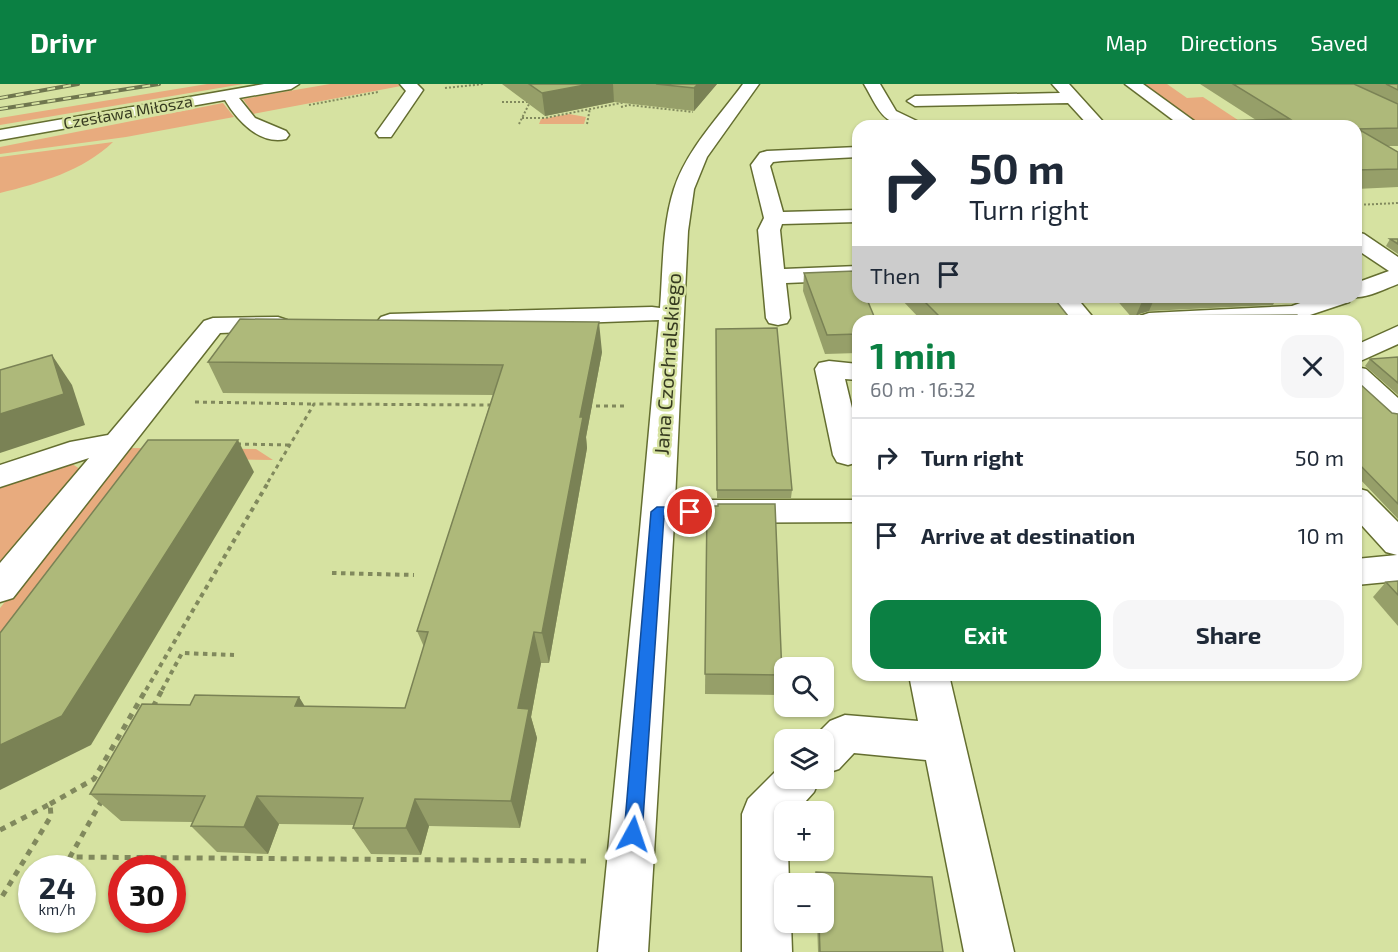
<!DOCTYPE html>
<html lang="en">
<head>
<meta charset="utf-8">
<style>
	body { margin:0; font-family:"Exo 2",sans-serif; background:#f6f6f7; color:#1f2937; height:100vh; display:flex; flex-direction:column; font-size:22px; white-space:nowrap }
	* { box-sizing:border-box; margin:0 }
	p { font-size:20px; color:#747a83 }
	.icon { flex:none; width:33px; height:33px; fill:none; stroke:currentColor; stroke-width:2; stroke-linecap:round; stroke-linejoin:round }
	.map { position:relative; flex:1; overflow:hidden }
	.sheet { position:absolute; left:852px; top:231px; width:510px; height:366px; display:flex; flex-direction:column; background:#fff; border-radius:18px; box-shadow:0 2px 4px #0004 }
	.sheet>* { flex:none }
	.guide { position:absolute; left:852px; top:36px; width:510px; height:183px; border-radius:18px; box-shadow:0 2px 4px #0004; background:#fff; color:#1f2937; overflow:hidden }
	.buttons { position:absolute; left:774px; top:573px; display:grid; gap:12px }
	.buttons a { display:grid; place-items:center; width:60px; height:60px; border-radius:12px; background:#fff; box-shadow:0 2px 4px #0004; font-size:30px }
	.speed { position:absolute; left:18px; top:771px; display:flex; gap:12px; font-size:30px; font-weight:700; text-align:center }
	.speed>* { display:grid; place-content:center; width:78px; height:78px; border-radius:50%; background:#fff; box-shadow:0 2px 4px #0004; line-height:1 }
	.speed small { font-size:15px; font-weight:400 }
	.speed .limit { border:9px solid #d22; background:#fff; color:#111 }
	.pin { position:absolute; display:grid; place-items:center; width:51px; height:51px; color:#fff; margin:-26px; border:3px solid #fff; border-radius:50%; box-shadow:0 2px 6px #0007 }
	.me { position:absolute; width:66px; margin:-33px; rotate:5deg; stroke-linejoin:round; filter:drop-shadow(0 0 4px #0008) }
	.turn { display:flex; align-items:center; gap:21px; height:126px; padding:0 18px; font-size:27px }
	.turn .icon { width:78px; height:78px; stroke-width:2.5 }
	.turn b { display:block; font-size:42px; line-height:51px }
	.then { display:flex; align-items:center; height:57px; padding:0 18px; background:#0003; gap:12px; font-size:22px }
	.round { display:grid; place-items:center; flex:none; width:63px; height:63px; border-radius:18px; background:#f6f6f7 }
	.headline { display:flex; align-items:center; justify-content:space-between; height:102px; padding:0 18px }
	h1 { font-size:36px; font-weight:700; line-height:45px; color:#0b8043 }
	.primary-button { display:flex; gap:12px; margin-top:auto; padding:12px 18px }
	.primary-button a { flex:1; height:69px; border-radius:18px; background:#0b8043; color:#fff; font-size:24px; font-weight:700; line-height:69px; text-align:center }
	.primary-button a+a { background:#f6f6f7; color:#1f2937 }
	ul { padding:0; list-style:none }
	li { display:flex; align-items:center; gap:18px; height:78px; padding:0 18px; border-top:2px solid #e0e1e3 }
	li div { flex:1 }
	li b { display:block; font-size:22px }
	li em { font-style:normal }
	header { display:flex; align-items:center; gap:36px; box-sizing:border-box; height:84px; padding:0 30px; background:#0b8043; color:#fff }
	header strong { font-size:28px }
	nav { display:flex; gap:33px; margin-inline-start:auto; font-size:21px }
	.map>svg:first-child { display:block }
</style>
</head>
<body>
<header>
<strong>Drivr</strong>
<nav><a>Map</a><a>Directions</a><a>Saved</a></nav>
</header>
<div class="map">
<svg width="1398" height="868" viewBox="0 0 1398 868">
	<rect width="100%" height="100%" fill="#d6e2a1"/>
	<g fill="#e8ab7e">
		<path d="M207,0H243L0,41V34Z"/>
		<path d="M330,0H398L401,2L253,30L243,15Z"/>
		<path d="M1140,0H1167L1187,14L1203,13L1247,42H1199Z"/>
		<path d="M223,19L234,33L126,53L0,70V63Z"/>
		<path d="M569,30L586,33L584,40H539L541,35Z"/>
		<path d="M113,58C83,87 40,99 0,109V73Z"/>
		<path d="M127,364L256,365L273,376L159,374L0,593V524Z"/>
		<path d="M69,378L80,385L0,483V403Z"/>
	</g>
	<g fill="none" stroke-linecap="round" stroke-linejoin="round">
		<g stroke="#646e30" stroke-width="3">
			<g id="minor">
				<path d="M264,0H299L291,5L239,14L255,34L286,47L289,51L286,55C259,61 237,36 225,16L0,56V46Z"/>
				<path d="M400,0H417L423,6L391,53H379L376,49L406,7Z"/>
				<path d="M743,0H759L707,73L694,105L688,147L675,416H858V438L674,439L648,868H598L640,446L659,236L390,246L381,243L377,238L381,233L390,230L652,223L660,224C663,186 662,142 674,105C687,65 719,33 743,0Z"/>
				<path d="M864,0H880L896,27L919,38L922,42C882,42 882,31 864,0Z"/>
				<path d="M1052,0H1069L1107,42H1089L1068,19L915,22L907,17L915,12L1060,9Z"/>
				<path d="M1125,0H1143L1201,42H1181Z"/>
				<path d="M858,63V73L782,77L773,78L770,82L783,128L858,126V138L782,140L780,146L784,185L858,182V196L786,199L790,234L787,239L778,241L769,239L766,234L758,146L764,134L751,81L760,69L767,67Z"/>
				<path d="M1356,148L1364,150L1398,173V200C1384,205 1366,215 1352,213L1349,218L1295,236L1136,237L1140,232L1149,229L1292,222L1317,213H1356V199L1389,187L1356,165Z"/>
				<path d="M1051,213H1076L1096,237H1070Z"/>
				<path d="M278,233L287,236L291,241L287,246L220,249L13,514L0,518V479L89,374L0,403V381L70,358L108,351L204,237L213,234Z"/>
				<path d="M1398,242V260L1356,279V261Z"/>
				<path d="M829,277L858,280V296L845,295L858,349V378L848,381L837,378L833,371L815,285L819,279Z"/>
				<path d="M1356,283L1366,285L1398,314V338L1388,335L1356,306Z"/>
				<path d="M1356,404L1367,407L1398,438V497L1356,501V475L1397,471L1386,468L1356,435Z"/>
				<path d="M909,591H949L1014,868H964L926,676L854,669L839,685L824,690V656H811L830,637L845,631L918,637Z"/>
				<path d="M784,679V694H820L814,708L796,728H784V766H788L789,800H784V838H791L792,868H742V730L748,715Z"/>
			</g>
		</g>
		<g stroke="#81895d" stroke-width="2" stroke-dasharray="2 2" stroke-linecap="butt">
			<path d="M445,4L484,0"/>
			<path d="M502,18H529"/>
			<path d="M309,21L378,8"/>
			<path d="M621,23L629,21L693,28"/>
			<path d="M522,34H545L626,18"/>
			<path d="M519,40L531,16"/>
			<path d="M587,40L590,24"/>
			<path d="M1356,121L1398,119"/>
		</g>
		<g stroke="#81895d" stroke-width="3" stroke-dasharray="4 4" stroke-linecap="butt">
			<path d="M195,318L314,320"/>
			<path d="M588,322H628"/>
			<path d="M237,360L290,361"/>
			<path d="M268,398L314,320L493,321"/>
		</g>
		<g stroke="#81895d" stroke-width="4" stroke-dasharray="4.5 4.5" stroke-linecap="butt">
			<path d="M332,489L414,491"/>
			<path d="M146,606L269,397"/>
			<path d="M162,606L182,569L234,571"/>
		</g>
		<g stroke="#81895d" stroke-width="5" stroke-dasharray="6 6" stroke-linecap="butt">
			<path d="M153,623L163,604"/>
			<path d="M102,716L70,773L586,777"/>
			<path d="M50,720L94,695L147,604"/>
			<path d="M0,746L50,720L51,732L0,816"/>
		</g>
		<use href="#minor" fill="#fff" fill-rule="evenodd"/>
		<g stroke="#6f764e" stroke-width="4">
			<g id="rail">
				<path d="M0,14L78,0"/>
				<path d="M0,25L159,0"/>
			</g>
		</g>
		<use href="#rail" stroke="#d6e2a1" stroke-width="2" stroke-dasharray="8" stroke-linecap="butt"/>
	</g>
	<g fill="#969f69">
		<path d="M502,0H717L694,27L614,18L545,32Z"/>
		<path d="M1200,0H1398V62H1387L1398,68V103L1356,105V42H1186L1188,38L1256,36Z"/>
		<path d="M1390,155H1398V170L1386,162Z"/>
		<path d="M804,189L858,237V269L825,270L803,207Z"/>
		<path d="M899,213H1053L1072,237H922Z"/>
		<path d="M1114,213H1277L1273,221L1149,227L1139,230L1134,236Z"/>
		<path d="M1141,232L1303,237H1138Z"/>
		<path d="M716,245L792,406L791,414H717Z"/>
		<path d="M602,268L586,353L587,364L549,579H541L531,633L537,654L520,744L429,742L421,771L371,770L353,744L354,741L279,740L268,770L217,768L191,742L192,738L121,737L90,710L190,621L299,613L304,622L405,624L424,563L417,547L493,311L223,309L208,278Z"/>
		<path d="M1398,273V311L1365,282L1370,275Z"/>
		<path d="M1356,276L1360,300L1392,329L1398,330V435L1356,391Z"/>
		<path d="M707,422H718L782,591L780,611L705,610Z"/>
		<path d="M1398,497V542L1373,513L1386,498Z"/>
		<path d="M816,788L943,868H818L817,838H824V800H814V794Z"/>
	</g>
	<g fill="#7a8255">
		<path d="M590,0H613L614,18L545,32L542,9Z"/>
		<path d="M698,0H717L694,27V4Z"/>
		<path d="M1144,213H1155L1149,227L1139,230L1134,236Z"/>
		<path d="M599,238L602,268L586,353L587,364L549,579L542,549L580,333Z"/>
		<path d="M52,271L72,301L85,341L0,369V330Z"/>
		<path d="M238,356L254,388L91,661L0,706V661Z"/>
		<path d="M534,548L541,579L531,633L537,654L520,744L511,717L518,624Z"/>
		<path d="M299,613L317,642L295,622Z"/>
		<path d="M257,712L279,740L268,770L244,743Z"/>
		<path d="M415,715L429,742L421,771L406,744Z"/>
	</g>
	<g fill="#aeb97a" stroke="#7a8255" stroke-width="1.5">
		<path d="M529,0H590L542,9Z"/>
		<path d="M656,0H698L694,4Z"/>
		<path d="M1233,0H1354L1398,20V44L1358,45L1398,68V85L1356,86V42H1192L1188,38L1290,35Z"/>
		<path d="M1386,0H1398V6Z"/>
		<path d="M1390,155H1398V160Z"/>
		<path d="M855,187L858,194V213H866L876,237H858V250L827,251L804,189Z"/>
		<path d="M920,213H1053L1072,237H944Z"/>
		<path d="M1297,231L1303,237H1145L1141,232Z"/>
		<path d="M240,235L599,238L580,333H583L542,549L534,548L518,624L529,625L511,717L415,715L406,744H353L363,714L257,712L244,743L191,742L205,712L90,710L142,620L190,621L195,611L299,613L295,622L405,624L428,548L417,547L503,281L208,278Z"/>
		<path d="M777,244L792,406H717L716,245Z"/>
		<path d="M52,271L64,310L0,330V286Z"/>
		<path d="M1398,273V299L1370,275Z"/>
		<path d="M1359,275L1360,300L1392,329L1398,330V420L1356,377V276Z"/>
		<path d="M148,356H238L62,632L0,661V549Z"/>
		<path d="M718,420H775L782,591L705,590L707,422H718Z"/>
		<path d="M1398,497V511L1386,498Z"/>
		<path d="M816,788L932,793L943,868H820L819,838H824V800H816Z"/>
	</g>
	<path fill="#1a73e8" stroke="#114b97" stroke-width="1.5" d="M657,423H690L696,428L690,433L664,432L642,750L640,756L633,759L626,756L624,750L651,428Z"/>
	<g text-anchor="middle" stroke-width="5" stroke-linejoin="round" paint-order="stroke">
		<g font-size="16" fill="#363a20" stroke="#d6e2a1">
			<text transform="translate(128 28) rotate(-10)" y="6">Czesława Miłosza</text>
		</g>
		<g font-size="20" fill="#363a20" stroke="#d6e2a1">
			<text transform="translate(668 280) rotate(-86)" y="7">Jana Czochralskiego</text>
		</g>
	</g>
</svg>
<div class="buttons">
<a><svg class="icon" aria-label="search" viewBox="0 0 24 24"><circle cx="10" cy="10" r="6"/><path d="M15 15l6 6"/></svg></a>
<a><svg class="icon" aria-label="layers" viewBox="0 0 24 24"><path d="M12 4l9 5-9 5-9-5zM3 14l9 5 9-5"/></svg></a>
<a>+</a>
<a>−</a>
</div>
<div class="speed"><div>24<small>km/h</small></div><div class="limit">30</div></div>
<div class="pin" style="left:690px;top:428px;background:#d93025"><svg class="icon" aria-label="arrive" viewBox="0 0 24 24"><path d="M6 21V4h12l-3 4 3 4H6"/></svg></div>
<svg class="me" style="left:633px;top:750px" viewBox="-20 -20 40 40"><path d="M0-17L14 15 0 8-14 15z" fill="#1a73e8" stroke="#fff" stroke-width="4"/></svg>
<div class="guide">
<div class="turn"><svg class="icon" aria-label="right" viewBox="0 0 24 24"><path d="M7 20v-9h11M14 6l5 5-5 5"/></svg><div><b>50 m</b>Turn right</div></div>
<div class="then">Then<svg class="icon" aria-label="arrive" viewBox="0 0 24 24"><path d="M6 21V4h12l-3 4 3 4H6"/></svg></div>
</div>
<section class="sheet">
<div class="headline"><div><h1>1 min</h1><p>60 m · 16:32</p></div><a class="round"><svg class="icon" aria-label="close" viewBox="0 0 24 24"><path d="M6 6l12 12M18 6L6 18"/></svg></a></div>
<ul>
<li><svg class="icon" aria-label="right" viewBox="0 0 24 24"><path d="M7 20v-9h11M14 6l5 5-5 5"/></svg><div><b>Turn right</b></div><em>50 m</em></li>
<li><svg class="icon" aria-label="arrive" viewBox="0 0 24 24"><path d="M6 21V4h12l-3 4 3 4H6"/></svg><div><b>Arrive at destination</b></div><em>10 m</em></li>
</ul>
<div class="primary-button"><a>Exit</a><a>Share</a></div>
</section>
</div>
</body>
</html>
